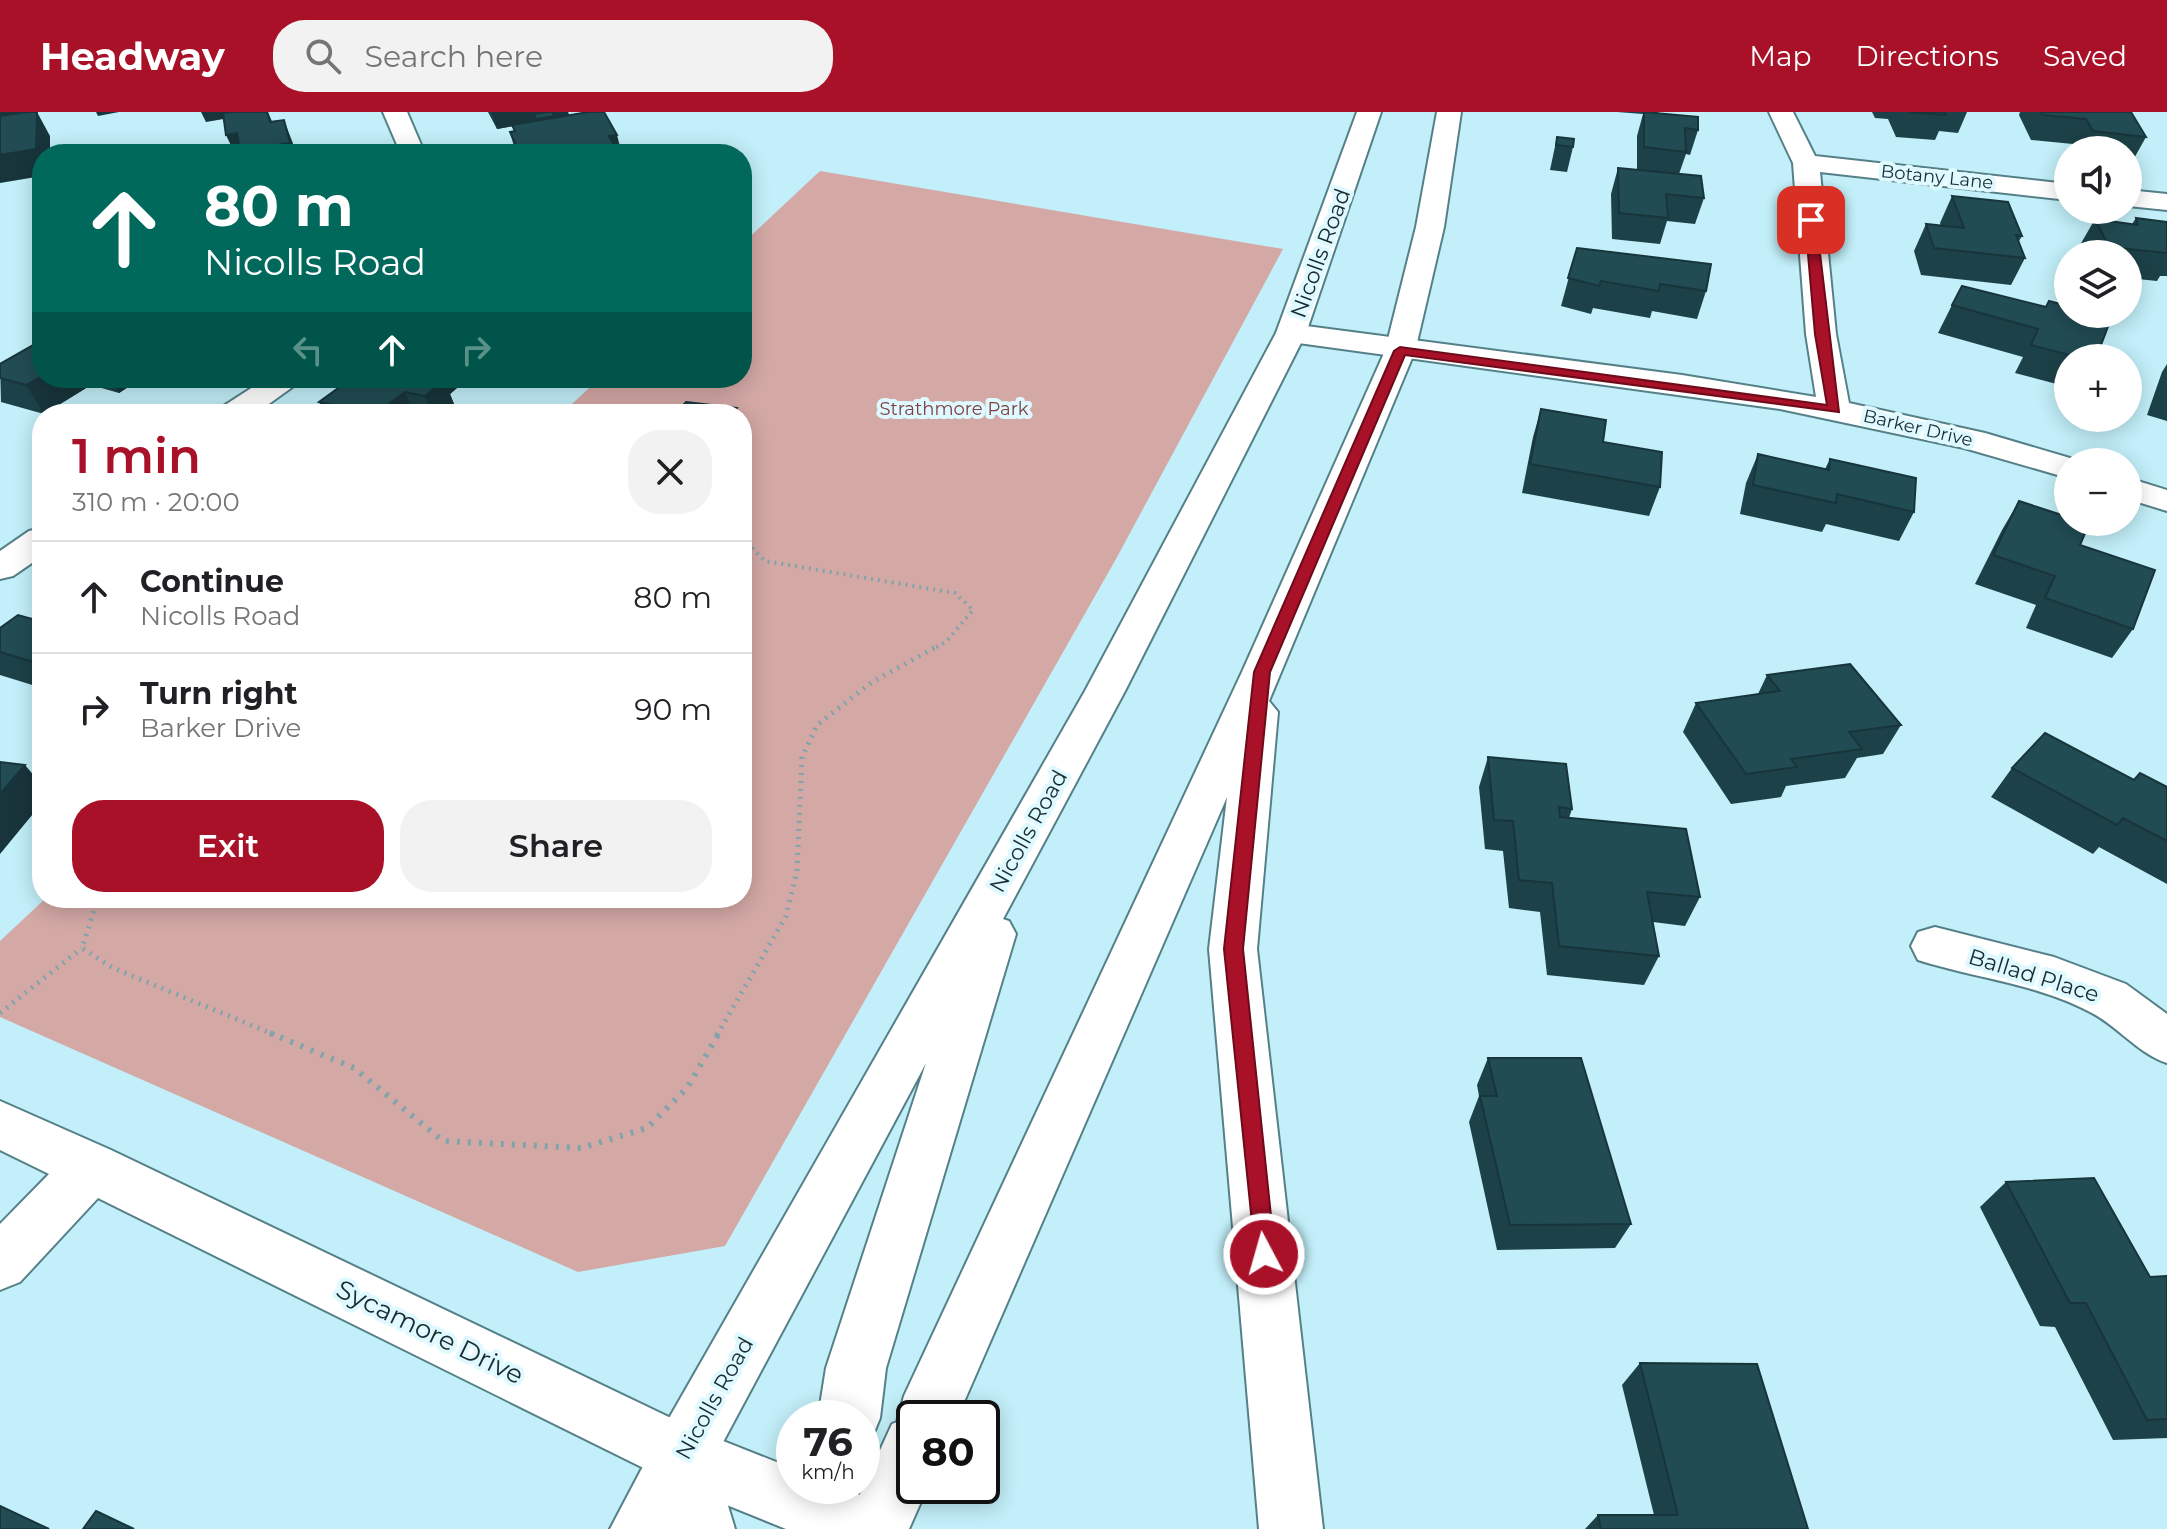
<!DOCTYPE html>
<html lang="en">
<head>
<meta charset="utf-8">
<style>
	body { margin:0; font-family:Montserrat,sans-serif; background:#f2f2f2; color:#202124; height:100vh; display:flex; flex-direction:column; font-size:30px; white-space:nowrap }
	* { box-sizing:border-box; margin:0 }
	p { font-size:26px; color:#757577 }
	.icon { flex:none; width:44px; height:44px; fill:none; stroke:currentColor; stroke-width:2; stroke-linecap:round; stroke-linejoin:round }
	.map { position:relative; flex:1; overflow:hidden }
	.side { position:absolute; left:32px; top:292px; width:720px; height:504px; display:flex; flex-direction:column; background:#fff; border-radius:32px; box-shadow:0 4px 20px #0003 }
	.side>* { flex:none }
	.top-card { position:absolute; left:32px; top:32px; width:720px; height:244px; border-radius:32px; box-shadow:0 4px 20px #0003; background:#00695c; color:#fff; overflow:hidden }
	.controls { position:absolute; left:2054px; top:24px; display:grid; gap:16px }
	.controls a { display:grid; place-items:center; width:88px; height:88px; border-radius:50%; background:#fff; box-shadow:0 4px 20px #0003; font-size:40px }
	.speed { position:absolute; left:776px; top:1288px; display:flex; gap:16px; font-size:40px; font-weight:700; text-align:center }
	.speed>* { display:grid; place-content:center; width:104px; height:104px; border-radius:50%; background:#fff; box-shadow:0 4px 20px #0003; line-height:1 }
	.speed small { font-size:20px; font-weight:400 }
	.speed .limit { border:4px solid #111; border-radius:12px; background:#fff; color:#111 }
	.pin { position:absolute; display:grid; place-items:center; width:68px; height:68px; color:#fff; margin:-34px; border-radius:16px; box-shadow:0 4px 12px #0006 }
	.me { position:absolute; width:88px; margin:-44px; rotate:354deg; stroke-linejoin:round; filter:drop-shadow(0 0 6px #0008) }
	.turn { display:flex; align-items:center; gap:28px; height:168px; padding:0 40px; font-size:36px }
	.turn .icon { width:104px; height:104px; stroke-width:2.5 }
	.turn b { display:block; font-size:56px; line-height:68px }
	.lanes { display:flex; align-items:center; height:76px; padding:0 40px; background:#0003; justify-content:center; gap:40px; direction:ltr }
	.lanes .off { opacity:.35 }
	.round { display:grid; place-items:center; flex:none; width:84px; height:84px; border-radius:32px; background:#f2f2f2 }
	.summary { display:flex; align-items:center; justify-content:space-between; height:136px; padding:0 40px }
	h1 { font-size:48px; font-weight:600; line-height:60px; color:#a81128 }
	.button { display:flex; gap:16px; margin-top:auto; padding:16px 40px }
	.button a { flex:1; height:92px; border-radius:32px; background:#a81128; color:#fff; font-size:32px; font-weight:600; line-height:92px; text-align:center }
	.button a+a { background:#f2f2f2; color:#202124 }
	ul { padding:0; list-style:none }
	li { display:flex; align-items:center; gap:24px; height:112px; padding:0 40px; border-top:2px solid #e0e0e0 }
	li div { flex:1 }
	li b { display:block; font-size:30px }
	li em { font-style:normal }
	header { display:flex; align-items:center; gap:48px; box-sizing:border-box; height:112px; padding:0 40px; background:#a81128; color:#fff }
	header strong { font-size:38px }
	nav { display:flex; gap:44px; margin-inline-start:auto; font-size:28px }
	.search { width:560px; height:72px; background:#f2f2f2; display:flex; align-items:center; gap:20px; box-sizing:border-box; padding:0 28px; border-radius:32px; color:#757577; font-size:30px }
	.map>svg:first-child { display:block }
</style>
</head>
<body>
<header>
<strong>Headway</strong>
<div class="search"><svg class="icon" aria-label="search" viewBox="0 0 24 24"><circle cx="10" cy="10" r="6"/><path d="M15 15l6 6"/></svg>Search here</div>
<nav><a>Map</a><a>Directions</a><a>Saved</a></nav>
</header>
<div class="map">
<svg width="2167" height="1417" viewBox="0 0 2167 1417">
	<rect width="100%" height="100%" fill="#c2eff9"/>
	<path fill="#d3a8a5" d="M820,59L1283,137L1116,447L725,1134L578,1160L0,905V829L46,786H742V302H561L600,266H742V132Z"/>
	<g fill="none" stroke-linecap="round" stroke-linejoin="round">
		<g stroke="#558088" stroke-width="4">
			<g id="minor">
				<path d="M383,0H407L425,42H401Z"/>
				<path d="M1769,0H1793L1815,44L2068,72V88L1820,60L1836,222L1849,291L1985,321L2080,349L2068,350V366L1964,336L1780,297L1291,230L1280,227L1276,221L1280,215L1291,212L1682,263L1816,285L1806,222L1793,51Z"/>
				<path d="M2128,78L2167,82V98L2128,94Z"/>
				<path d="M267,266H305L255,302H217L222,295Z"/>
				<path d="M2128,366L2167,378V399L2128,387Z"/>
				<path d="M42,416V444L13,464L0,467V439L29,419Z"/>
				<path d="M1935,815L2054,845L2126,872L2167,902V951C2137,941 2118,914 2090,900C2038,872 1974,866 1918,848L1911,834L1918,820Z"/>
				<path d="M0,989L111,1038L698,1319L794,1357V1374H837L888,1394L897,1417H786L682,1375L98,1086L20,1170L0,1178V1112L49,1062L0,1038Z"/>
			</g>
		</g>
		<g stroke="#558088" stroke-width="4">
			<g id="trunk">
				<path d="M1357,0H1381L1306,221L1125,579L1003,807L1009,809L1016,822L886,1256L880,1306L871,1328L862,1331V1306H818L826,1256L926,951L714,1347L735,1417H610L660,1322L1085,579L1276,221Z"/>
				<path d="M1437,0H1461L1444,115L1415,239L1269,589L1278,600L1257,837L1323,1417H1259L1209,837L1227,685L957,1306H914V1374H928L909,1417H844L892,1312L897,1310L904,1284L1242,560L1385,239L1416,115Z"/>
			</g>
		</g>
		<path stroke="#81a4ab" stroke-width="4" stroke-dasharray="2 5" stroke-linecap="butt" d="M742,426L765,449L955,481L973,498L946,530L933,537"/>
		<g stroke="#81a4ab" stroke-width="5" stroke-dasharray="2 6" stroke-linecap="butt">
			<path d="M103,786L94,799L82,836L113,856L275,923"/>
			<path d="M0,901L82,836"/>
			<path d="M717,923L786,804L797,759L802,645L817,613L872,570L936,535"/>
		</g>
		<path stroke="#81a4ab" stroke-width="6" stroke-dasharray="3 8" stroke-linecap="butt" d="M270,921L354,956L443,1029L581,1036L647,1016L687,976L719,921"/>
		<use href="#minor" fill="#fff" fill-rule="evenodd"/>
		<use href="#trunk" fill="#fff" fill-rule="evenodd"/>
	</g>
	<g fill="#1d4148">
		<path d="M488,0H568L569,3L622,42H516L510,20L514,19L513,14L497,17Z"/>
		<path d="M1617,0H1657L1698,18L1690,43L1686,42L1679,62L1704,86L1695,112L1667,109L1660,132L1612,127L1611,82L1618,56L1637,58V24L1643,2Z"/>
		<path d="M1872,0H1967L1958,21L1939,19L1935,28L1896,25L1888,7L1875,6Z"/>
		<path d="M2020,0H2131L2146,25L2132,50H2128V38H2076L2073,32L2031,28L2019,3Z"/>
		<path d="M1557,25L1573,35L1567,60L1550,58Z"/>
		<path d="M1952,84L2022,124L2019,129L2025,146L2011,173L1921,163L1914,139L1926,112L1941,114L1940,111Z"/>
		<path d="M2136,106L2167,110V164H2160L2157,169L2128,166V142H2084L2080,133L2095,107L2132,112Z"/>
		<path d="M1577,136L1706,179L1697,207L1652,199L1650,206L1593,196L1591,202L1561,194Z"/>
		<path d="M1952,193L2079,204L2096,246H2068V275L2015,261L2023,245L1938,221Z"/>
		<path d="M0,252L42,266H142L119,281L91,273L44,302L1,290Z"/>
		<path d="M2167,252V309L2147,303L2162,260Z"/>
		<path d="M352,266L457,276L450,282L456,297L449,302H325L319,290Z"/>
		<path d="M1541,297L1603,330L1660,375L1649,404L1522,381L1533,325Z"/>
		<path d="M1758,342L1825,357L1830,347L1914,400L1899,429L1826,412L1822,420L1740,402L1746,371Z"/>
		<path d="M2019,389L2080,433L2133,517L2112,546L2026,516L2036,493L1975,472L2002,418Z"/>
		<path d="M42,499V576L0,563V516L32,507Z"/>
		<path d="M1767,563L1901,613L1883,642L1857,646L1845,666L1786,674L1781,685L1731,692L1683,620L1696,591L1758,582Z"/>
		<path d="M1488,645L1572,697L1569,706L1700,785L1685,814L1653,810L1659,844L1644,873L1547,863L1540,800L1509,796L1503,739L1485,737L1479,675Z"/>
		<path d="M2012,656L2134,668L2167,675V772L2099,735L2093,742L1991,685Z"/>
		<path d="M1488,946L1631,1112L1615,1136L1497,1138L1469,1010L1479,984L1477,973Z"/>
		<path d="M2006,1070L2150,1165L2167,1164V1326L2113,1328L2055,1215L2040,1214L1980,1095Z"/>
		<path d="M1640,1251L1808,1417H1585L1598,1403H1654L1622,1273Z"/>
	</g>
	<g fill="#18353b">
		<path d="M0,0H22V8L0,12Z"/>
		<path d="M37,0L50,24V42H42V64L0,71V43Z"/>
		<path d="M96,0H119L98,4Z"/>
		<path d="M201,0H252L253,2L206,10Z"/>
		<path d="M267,0H268L276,19L284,8L297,42H235L226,23L270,10Z"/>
		<path d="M492,0H568L569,4L539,20L534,2L536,10L497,17Z"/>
		<path d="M617,23L622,42H576L609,24Z"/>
		<path d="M565,38L566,42H556L555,39Z"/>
		<path d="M42,264V266H87L91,273L44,302L26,273Z"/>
		<path d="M110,266H142L119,281Z"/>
		<path d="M426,266H453L457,276L450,282L456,297L449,302H432L425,284Z"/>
		<path d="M405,280L414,302H375Z"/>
		<path d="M25,653L42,673V691L0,742V682Z"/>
	</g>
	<g fill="#224c54" stroke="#18353b" stroke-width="2">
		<path d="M28,0H37L36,37L0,43V4Z"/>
		<path d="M230,0H267L270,10L284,8L290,31L240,39L237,21L226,23L223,1Z"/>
		<path d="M549,0H553L554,4L536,7L534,2Z"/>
		<path d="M588,0H604L617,23L609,24L614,33L576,42H572L565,38L555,39L556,42H520L510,20L515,19L512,13Z"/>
		<path d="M1644,0L1698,5V18L1685,16L1686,40L1644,35Z"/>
		<path d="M1909,0H1944L1946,3Z"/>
		<path d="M2041,0H2131L2146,25L2093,19L2086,7L2043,3Z"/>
		<path d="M1557,25L1574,27L1573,35L1556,33Z"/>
		<path d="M1618,56L1701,64L1704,86L1666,82L1668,106L1619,101Z"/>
		<path d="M1952,84L2008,90L2022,124L2016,123L2025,146L1934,136L1926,112L1964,116Z"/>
		<path d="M2136,106L2167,110V141L2109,135L2095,107L2138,113Z"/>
		<path d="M1577,136L1711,152L1706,179L1660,172L1659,179L1601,169L1599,174L1568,166Z"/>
		<path d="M1962,174L2046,195L2049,189L2068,194V202H2080L2079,204L2109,212L2096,246H2081L2031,233L2038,217L1952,193Z"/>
		<path d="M42,228V264L26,273L0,266V252Z"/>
		<path d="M352,266H435L445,268L425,284L405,280L375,302L319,290Z"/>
		<path d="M686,290L737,296L733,302H692L677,300Z"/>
		<path d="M1541,297L1606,308L1603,330L1662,340L1660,375L1530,352Z"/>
		<path d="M1758,342L1829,358L1830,347L1916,366L1914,400L1837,382L1836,391L1753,373Z"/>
		<path d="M2019,389L2068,405V410H2082L2089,412L2080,433L2155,458L2133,517L2045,486L2055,464L1993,443Z"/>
		<path d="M42,499V550L40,552L0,540V516L18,503L32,507Z"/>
		<path d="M1850,552L1901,613L1849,620L1862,637L1791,647L1797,655L1746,662L1696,591L1780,579L1767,563Z"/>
		<path d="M2045,621L2134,668L2140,661L2167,675V729L2123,706L2117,713L2012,656Z"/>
		<path d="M1488,645L1566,652L1572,697L1559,695L1560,705L1686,717L1700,785L1647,780L1659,844L1559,834L1552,771L1519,768L1513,709L1494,708Z"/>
		<path d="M0,650L25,653L0,682Z"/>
		<path d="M1488,946H1581L1631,1112L1510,1113L1480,984H1497Z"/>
		<path d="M2094,1066L2150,1165L2167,1164V1307L2147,1308L2086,1191H2070L2006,1070Z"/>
		<path d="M1640,1251L1757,1252L1808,1417H1601L1598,1403H1678Z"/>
		<path d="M0,1394L49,1417H0Z"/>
		<path d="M96,1399L134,1417H83Z"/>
	</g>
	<path fill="#a81128" stroke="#6d0b1a" stroke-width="2" d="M1811,105L1816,108L1839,300L1405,243L1270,560L1243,837L1275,1142L1272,1150L1264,1153L1256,1150L1224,837L1254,560L1394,239L1400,235L1827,293L1815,222L1805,108Z"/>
	<g text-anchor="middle" stroke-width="8" stroke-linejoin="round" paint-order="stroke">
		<g font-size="18" fill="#1a2c30" stroke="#def9ff">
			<text transform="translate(1937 65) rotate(6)" y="6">Botany Lane</text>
			<text transform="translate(1918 316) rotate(13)" y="6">Barker Drive</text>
		</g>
		<g font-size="18" fill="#7e403f" stroke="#def9ff">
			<text x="954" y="303">Strathmore Park</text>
		</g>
		<g font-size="22" fill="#1a2c30" stroke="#def9ff">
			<text transform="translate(1320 141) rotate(-70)" y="8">Nicolls Road</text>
			<text transform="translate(1028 719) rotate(-61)" y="8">Nicolls Road</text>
			<text transform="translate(2034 863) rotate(17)" y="8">Ballad Place</text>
			<text transform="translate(714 1286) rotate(-61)" y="8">Nicolls Road</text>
		</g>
		<g font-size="26" fill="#1a2c30" stroke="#def9ff">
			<text transform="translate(430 1220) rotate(26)" y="9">Sycamore Drive</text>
		</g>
	</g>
</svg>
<div class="controls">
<a><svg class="icon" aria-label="sound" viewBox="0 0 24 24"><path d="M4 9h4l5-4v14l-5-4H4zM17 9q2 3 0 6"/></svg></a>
<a><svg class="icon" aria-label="layers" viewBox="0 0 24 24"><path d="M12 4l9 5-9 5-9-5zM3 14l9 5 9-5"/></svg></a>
<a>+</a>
<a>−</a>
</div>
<div class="speed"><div>76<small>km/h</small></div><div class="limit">80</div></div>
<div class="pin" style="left:1811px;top:108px;background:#d93025"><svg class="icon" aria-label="arrive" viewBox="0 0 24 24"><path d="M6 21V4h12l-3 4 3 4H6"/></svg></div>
<svg class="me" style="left:1264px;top:1142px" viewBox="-20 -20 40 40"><circle r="17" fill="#a81128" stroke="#fff" stroke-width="3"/><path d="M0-11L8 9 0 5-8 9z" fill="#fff"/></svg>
<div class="top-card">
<div class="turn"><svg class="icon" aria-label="ahead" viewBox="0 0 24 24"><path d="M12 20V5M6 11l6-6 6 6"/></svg><div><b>80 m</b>Nicolls Road</div></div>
<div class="lanes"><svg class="icon off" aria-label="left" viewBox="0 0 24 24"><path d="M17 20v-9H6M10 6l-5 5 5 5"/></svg><svg class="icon" aria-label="ahead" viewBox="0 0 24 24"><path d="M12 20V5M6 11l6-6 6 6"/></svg><svg class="icon off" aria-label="right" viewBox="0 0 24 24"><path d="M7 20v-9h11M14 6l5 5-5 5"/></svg></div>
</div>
<section class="side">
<div class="summary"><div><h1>1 min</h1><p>310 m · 20:00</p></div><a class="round"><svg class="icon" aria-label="close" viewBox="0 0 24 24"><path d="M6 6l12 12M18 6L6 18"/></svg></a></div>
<ul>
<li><svg class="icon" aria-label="ahead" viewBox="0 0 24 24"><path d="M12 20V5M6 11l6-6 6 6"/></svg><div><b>Continue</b><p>Nicolls Road</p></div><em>80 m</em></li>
<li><svg class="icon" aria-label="right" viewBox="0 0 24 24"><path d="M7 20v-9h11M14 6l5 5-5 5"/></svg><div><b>Turn right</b><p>Barker Drive</p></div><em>90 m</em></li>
</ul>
<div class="button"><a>Exit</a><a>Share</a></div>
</section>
</div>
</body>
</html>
